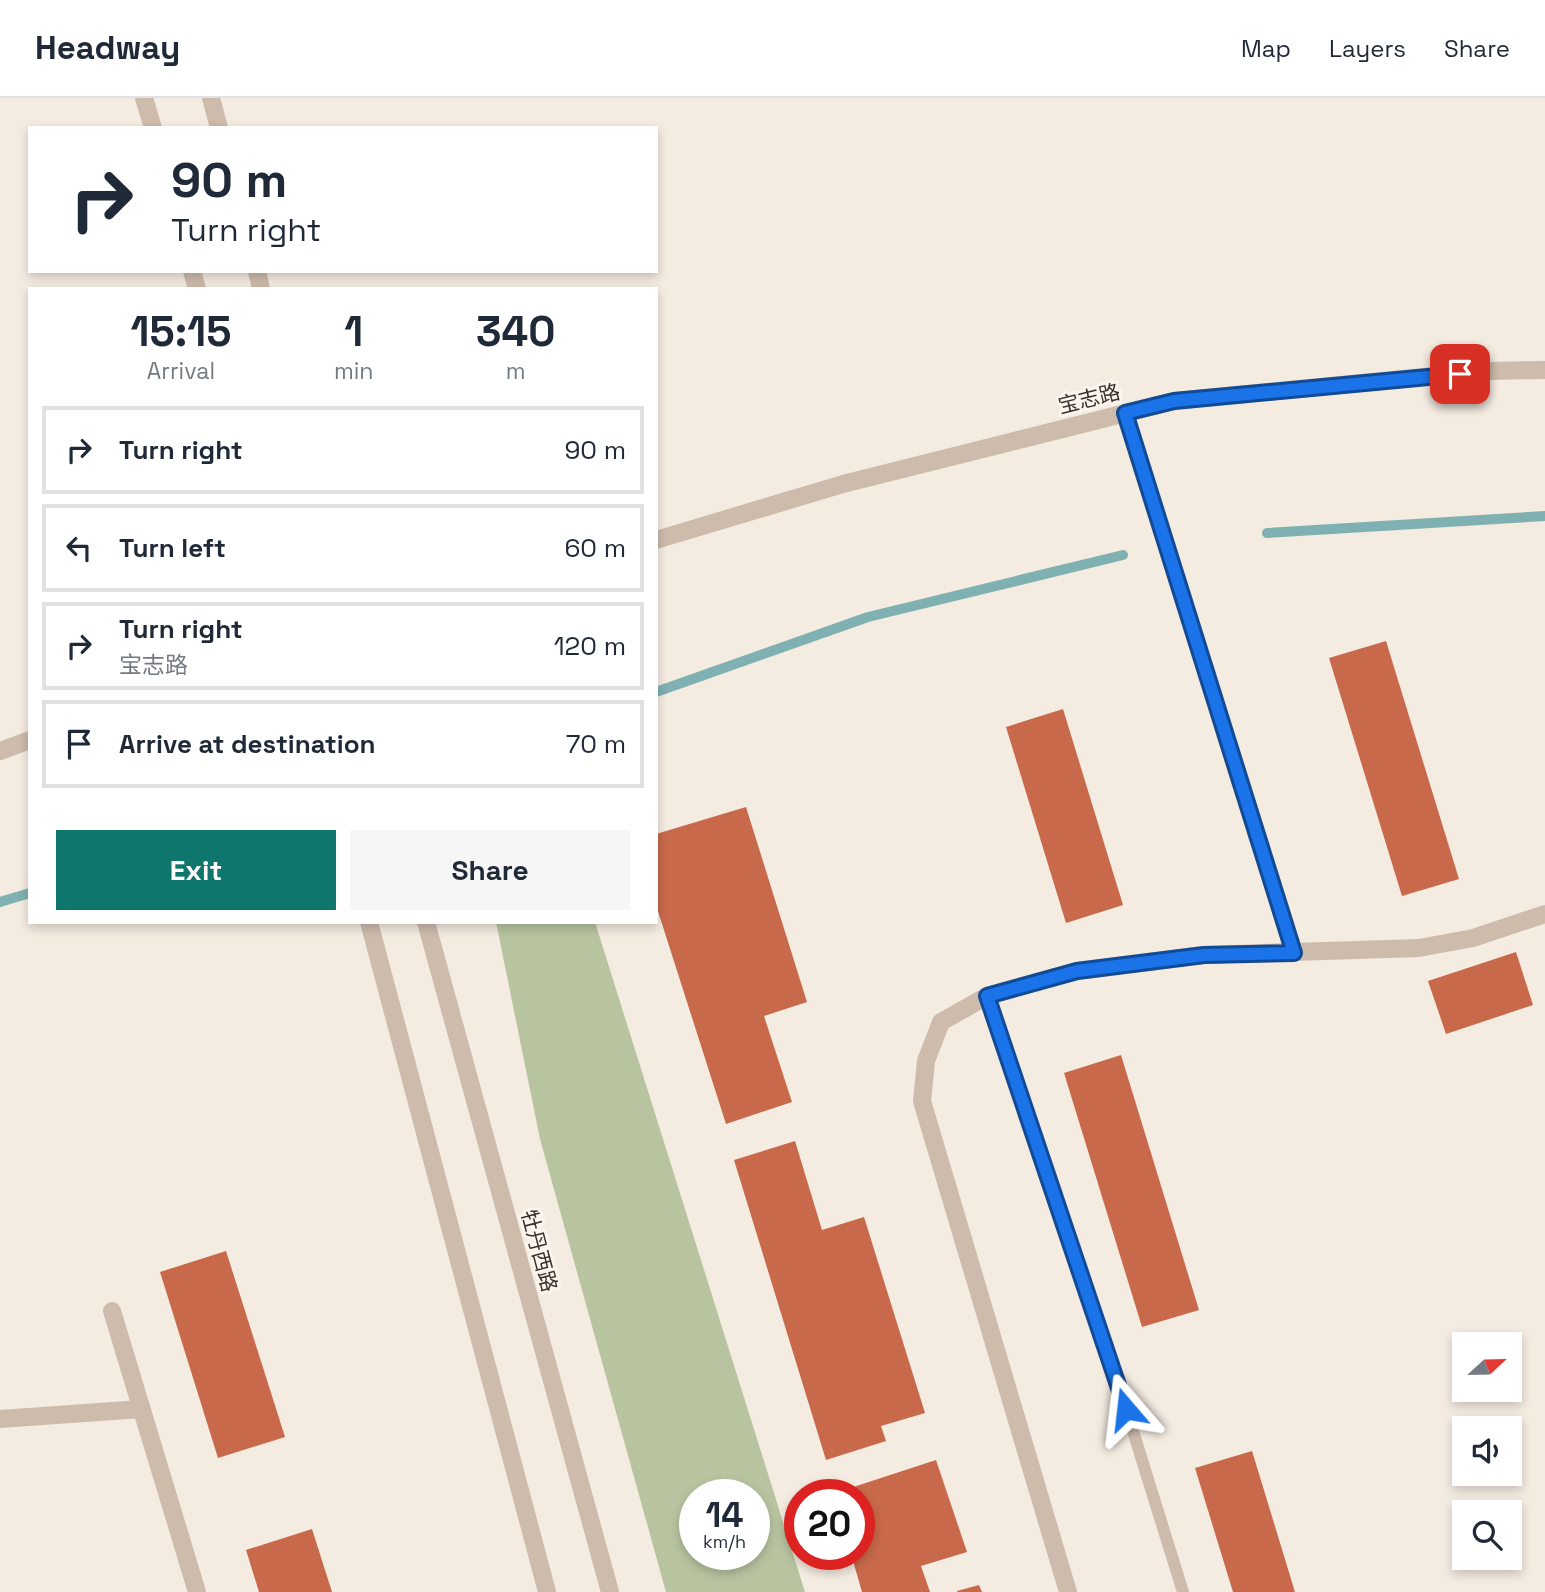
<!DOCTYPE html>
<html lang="en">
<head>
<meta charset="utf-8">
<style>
	body { margin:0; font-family:"Space Grotesk","Noto Sans SC",sans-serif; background:#f6f6f7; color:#1f2937; height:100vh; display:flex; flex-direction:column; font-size:26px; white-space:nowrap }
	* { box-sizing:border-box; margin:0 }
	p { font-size:23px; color:#747a83 }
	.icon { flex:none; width:38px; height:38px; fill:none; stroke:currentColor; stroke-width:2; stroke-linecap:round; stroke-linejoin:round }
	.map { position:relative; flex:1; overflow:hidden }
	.side { position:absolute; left:28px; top:189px; width:630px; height:637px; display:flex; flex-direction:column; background:#fff; border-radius:0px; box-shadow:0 4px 10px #0003 }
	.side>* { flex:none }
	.hud { position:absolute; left:28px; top:28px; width:630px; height:147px; border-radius:0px; box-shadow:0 4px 10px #0003; background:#fff; color:#1f2937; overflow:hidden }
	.needle { width:46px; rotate:68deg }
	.tools { position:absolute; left:1452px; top:1234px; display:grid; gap:14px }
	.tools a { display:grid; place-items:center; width:70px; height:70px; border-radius:0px; background:#fff; box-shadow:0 4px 10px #0003; font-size:35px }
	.speed { position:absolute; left:679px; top:1381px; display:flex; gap:14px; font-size:35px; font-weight:700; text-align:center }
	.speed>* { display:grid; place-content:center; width:91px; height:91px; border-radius:50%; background:#fff; box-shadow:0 4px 10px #0003; line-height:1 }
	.speed small { font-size:18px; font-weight:400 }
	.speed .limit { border:10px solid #d22; background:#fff; color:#111 }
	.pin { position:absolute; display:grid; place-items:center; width:60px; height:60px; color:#fff; margin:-30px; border-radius:14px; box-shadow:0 4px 10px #0006 }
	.me { position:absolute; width:77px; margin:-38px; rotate:343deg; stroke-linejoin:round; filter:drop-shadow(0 0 5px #0008) }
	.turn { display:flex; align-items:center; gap:24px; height:147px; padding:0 28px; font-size:32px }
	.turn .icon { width:91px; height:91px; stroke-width:2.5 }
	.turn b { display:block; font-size:49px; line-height:60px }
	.eta { display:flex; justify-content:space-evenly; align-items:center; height:119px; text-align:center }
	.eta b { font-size:42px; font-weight:600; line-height:49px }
	.primary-button { display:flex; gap:14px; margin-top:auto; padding:14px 28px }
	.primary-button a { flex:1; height:80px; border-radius:0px; background:#0f766e; color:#fff; font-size:28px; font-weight:600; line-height:80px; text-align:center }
	.primary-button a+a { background:#f6f6f7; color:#1f2937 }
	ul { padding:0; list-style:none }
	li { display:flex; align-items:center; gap:21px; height:88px; margin:0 14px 10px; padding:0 14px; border:4px solid #e0e1e3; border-radius:0px }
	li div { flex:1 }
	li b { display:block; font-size:26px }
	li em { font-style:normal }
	header { display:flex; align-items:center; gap:42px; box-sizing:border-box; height:98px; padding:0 35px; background:#fff; border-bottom:2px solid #e0e1e3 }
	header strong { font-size:33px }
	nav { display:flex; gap:38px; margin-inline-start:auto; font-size:24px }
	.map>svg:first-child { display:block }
</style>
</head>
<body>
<header>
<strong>Headway</strong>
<nav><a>Map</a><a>Layers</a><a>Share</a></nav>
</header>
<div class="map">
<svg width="1545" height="1494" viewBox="0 0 1545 1494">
	<rect width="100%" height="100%" fill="#f4ebe1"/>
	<path fill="#b8c4a0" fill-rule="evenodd" d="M496,824H595L805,1494H666L540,1041ZM695,1396H754V1456H695Z"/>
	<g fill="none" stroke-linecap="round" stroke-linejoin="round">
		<g stroke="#7fb0b2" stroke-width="10">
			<path d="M1267,435L1545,418"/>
			<path d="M656,594L868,519L1123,457"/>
			<path d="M0,804L30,795"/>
		</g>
	</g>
	<g fill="#c8694b">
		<path d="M1386,543L1459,781L1402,798L1329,560Z"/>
		<path d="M1063,611L1123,807L1066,825L1006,629Z"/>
		<path d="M746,709L807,904L764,918L792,1004L726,1026L656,807V736Z"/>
		<path d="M1516,854L1533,907L1446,936L1428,883Z"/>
		<path d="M1121,957L1199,1212L1142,1229L1064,975Z"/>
		<path d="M795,1043L822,1132L864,1119L925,1315L881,1328L886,1343L826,1362L734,1062Z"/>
		<path d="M226,1153L285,1339L218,1360L160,1174Z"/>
		<path d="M1252,1353L1295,1494H1233L1195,1370Z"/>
		<path d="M936,1362L967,1454L921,1468L930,1494H862L851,1456H859V1396H832Z"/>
		<path d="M312,1431L332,1494H259L246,1452Z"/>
		<path d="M979,1487L982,1494H957V1493Z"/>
	</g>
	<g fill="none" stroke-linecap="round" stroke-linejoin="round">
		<path stroke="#cdbbac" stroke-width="12" d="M987,898L1110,1259L1183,1494"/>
		<g stroke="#cdbbac" stroke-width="18">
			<path d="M1125,315L1294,855"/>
			<path d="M112,1213L197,1494"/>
			<path d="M0,1321L141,1311"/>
			<path d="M1068,1494L922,1003L926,963L941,924L987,898L1077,873L1204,857L1419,850L1473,840L1545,816"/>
		</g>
		<g stroke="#cdbbac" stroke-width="18">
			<path d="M144,0L153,30"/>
			<path d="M211,0L219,30"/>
			<path d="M192,173L197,191"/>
			<path d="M257,173L261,191"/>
			<path d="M656,442L843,386L1174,303L1486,273L1545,272"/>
			<path d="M0,653L30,642"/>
			<path d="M369,824L547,1494"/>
			<path d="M426,824L610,1494"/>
		</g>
	</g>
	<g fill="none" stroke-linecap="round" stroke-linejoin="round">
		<g stroke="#114b97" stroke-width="18">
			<path id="route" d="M1126,1311L987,898L1077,873L1204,857L1294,855L1125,315L1174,303L1460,276"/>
		</g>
		<use href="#route" stroke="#1a73e8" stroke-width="12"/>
	</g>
	<g text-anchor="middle" stroke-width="6" stroke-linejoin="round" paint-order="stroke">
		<g font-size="21" fill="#3b302b" stroke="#fbf5ee">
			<text transform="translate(1089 301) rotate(-14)" y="7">宝志路</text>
			<text transform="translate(539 1153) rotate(75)" y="7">牡丹西路</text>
		</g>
	</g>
</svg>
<div class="tools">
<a><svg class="needle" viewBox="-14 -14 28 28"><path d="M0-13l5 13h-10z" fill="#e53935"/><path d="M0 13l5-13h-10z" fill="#747a83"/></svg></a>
<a><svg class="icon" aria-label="sound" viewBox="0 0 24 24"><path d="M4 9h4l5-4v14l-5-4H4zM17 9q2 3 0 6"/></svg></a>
<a><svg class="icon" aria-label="search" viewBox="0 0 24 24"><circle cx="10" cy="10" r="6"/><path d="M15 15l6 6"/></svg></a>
</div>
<div class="speed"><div>14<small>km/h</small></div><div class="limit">20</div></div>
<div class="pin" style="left:1460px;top:276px;background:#d93025"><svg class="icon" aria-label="arrive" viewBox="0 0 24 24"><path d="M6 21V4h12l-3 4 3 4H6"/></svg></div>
<svg class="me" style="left:1126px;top:1311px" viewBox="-20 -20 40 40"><path d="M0-17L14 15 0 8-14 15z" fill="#1a73e8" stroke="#fff" stroke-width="4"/></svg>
<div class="hud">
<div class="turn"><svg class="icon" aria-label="right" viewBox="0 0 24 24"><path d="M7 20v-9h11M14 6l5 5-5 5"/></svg><div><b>90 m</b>Turn right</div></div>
</div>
<section class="side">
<div class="eta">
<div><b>15:15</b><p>Arrival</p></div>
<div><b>1</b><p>min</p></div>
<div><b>340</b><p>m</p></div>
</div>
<ul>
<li><svg class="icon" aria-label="right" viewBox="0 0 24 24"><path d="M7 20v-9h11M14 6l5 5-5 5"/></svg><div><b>Turn right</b></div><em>90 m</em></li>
<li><svg class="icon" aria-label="left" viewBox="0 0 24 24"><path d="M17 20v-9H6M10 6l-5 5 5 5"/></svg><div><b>Turn left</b></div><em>60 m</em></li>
<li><svg class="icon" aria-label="right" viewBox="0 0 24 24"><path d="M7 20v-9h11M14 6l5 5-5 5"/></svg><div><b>Turn right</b><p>宝志路</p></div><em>120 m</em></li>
<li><svg class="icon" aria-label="arrive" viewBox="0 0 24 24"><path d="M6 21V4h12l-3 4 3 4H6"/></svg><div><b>Arrive at destination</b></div><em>70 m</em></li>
</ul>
<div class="primary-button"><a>Exit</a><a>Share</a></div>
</section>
</div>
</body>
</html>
